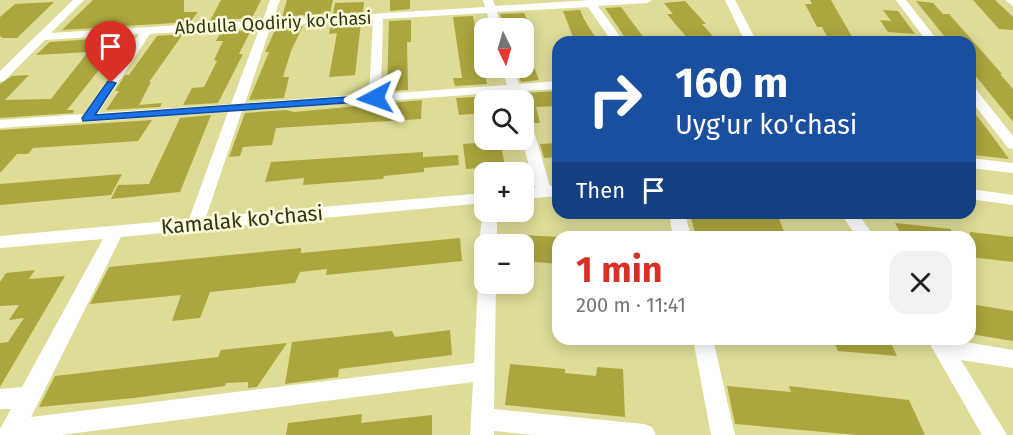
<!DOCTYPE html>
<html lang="en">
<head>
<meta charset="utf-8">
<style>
	body { margin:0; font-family:"Fira Sans",sans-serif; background:#f2f2f2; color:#202124; height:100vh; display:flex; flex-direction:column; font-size:22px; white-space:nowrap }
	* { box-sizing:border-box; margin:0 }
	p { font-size:20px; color:#757577 }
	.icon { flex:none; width:33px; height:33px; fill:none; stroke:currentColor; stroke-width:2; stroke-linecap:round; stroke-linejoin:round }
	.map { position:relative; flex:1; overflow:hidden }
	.drawer { position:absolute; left:552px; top:231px; width:424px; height:114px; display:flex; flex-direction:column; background:#fff; border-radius:18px; box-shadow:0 3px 15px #0003 }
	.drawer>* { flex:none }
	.top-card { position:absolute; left:552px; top:36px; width:424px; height:183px; border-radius:18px; box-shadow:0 3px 15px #0003; background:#1a4fa0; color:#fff; overflow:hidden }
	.needle { width:39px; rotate:175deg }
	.controls { position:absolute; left:474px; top:18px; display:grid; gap:12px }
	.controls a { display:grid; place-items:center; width:60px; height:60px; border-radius:12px; background:#fff; box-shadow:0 3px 15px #0003; font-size:30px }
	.pin { position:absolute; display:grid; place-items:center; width:51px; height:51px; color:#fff; margin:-62px -26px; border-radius:50% 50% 50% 0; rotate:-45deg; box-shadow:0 0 6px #0007 }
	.pin .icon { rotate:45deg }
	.me { position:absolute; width:66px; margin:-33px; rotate:266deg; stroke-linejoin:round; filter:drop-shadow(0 0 4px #0008) }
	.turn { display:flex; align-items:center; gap:21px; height:126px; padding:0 24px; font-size:27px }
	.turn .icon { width:78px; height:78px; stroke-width:2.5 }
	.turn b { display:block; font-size:42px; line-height:51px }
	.then { display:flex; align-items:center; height:57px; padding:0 24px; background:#0003; gap:12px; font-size:22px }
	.round { display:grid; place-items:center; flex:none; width:63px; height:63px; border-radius:18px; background:#f2f2f2 }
	.head { display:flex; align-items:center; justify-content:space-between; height:102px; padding:0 24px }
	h1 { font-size:36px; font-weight:700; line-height:45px; color:#d93025 }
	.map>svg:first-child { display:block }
</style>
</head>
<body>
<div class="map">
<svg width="1013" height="435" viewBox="0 0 1013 435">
	<rect width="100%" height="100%" fill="#dedc97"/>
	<g fill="#aca63f">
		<path d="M93,0H184V12H198L190,22L62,30Z"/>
		<path d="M221,0H261L252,18L210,21Z"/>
		<path d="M287,0H333L330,13L282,17Z"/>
		<path d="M390,0H410V9L390,11Z"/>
		<path d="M810,0H831L855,42H830L822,27H817L805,4H812Z"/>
		<path d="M973,0H995L1013,17V30L999,29Z"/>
		<path d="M685,1L706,24H702L718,42H691L677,26L667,14H673L664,3Z"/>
		<path d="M916,1L933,3L943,14H949L1002,74H1000L1013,89V122L970,69V42H949Z"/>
		<path d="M54,2L17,38H3L0,36V17L15,4Z"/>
		<path d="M364,2L363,12L333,14L335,3Z"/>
		<path d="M621,7L647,42H628L605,8Z"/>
		<path d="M580,10L584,19L598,42H575L563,11Z"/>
		<path d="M883,10L898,11L915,34L888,32L880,20L891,21Z"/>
		<path d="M524,13L531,28H504L500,14Z"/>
		<path d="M473,16L475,26H480L483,38H478L487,84L455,86L453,78H462L453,17Z"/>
		<path d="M411,20V42H407L408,90L387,91L389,21Z"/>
		<path d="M361,23L355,75L329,77L337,33L329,34L331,25Z"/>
		<path d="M303,26L291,51L283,77H289L284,98L249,100L269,52H265L276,28Z"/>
		<path d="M251,30L239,54H243L218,103L183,105L192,88L204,87L217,61L214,60L223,41H216L221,32Z"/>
		<path d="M183,34L149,82H151L139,105L162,103L160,107L106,110L119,91H115L125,75H129L157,36Z"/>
		<path d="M125,37L67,110H74L73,113L0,118V84L12,76L29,75L5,100L51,99L88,52L36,55L50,42Z"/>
		<path d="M524,41L539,80L521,82L516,68H524Z"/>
		<path d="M558,91V106L536,107L540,123H534L524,115V93Z"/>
		<path d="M490,96L492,100H484V113L459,115L456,98Z"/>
		<path d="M422,100L421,119L276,128L272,145L243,147L240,156L229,157L245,113L286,110L294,112Z"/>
		<path d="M970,107L990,133L1009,159L974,155L970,150Z"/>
		<path d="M211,115L180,192L111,199L118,185L149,184L180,118Z"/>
		<path d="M152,120L138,141L33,148L28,154H17L0,173V130Z"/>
		<path d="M500,141L505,166L466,169L463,144Z"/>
		<path d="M558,143V157L544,158L540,144Z"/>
		<path d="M423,152V157L458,155L459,165L424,168V172L384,176L383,179L303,185L304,178L265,182L271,162Z"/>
		<path d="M122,174L111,195L0,205V184Z"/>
		<path d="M690,213L778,216L786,237H696Z"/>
		<path d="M895,223L951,229V237H902Z"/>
		<path d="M970,232L1013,237V262L970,257Z"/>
		<path d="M524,235L558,237V264L524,261Z"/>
		<path d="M460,238L462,261L326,275L327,269L300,272L295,283L210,292L200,318L172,321L181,295L90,304L109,267L301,248V253Z"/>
		<path d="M35,270L29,279L65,276L0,387V343L8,342L24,318L9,320L19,305L0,306V282L6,273Z"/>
		<path d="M970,304L1013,311V341L970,334Z"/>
		<path d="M450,330L452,355L339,369L338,377L285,384L292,342L392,331L395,337Z"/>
		<path d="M833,339H889L897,356L838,351Z"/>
		<path d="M287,343L257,387L248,388V382L226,383L225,386L134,398L39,407L55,376L218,357L221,350Z"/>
		<path d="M510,364L565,369V373L596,376L597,367L623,369L625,417L505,405Z"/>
		<path d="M727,386L791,392L789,386L909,400L925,435H857L735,424Z"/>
		<path d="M362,414L361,423L432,415V435H286L288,423Z"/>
	</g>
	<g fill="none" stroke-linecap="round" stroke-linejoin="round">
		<g fill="#fff" fill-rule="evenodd">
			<path d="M73,0H84L51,33L263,20L270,0H280L273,20L485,7L483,0H493L495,6L591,0H652L647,3L598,6L624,42H612L588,7L497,12L501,28H491L487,13L383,19L381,94L507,85L502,68H514L519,84L558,81V89L521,91L523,100H511L509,92L242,111L206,217L484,193V203L121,237L31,417L474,363L478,284L484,278V284H496L494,409L644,424L652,427L656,435H534L494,431V435H470L473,382L61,435H0V429L11,409H0V389L22,387L103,239L0,248V236L189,219L228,112L0,128V120L84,114L139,34L45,40L4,81L0,82V71ZM373,20L369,94L245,103L271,26ZM260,27L231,104L98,113L150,34Z"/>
			<path d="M725,0H735L757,42H745Z"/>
			<path d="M896,0H906L939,42H927Z"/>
			<path d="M1005,0H1013V6Z"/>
			<path d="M970,86L974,87L1013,136V149L1008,148L970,99Z"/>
			<path d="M524,117L531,121L550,186H558V196L524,199V189L535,188L522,140Z"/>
			<path d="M970,158L1013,163V173L970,168Z"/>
			<path d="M970,189L1013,195V205L970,199Z"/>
			<path d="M483,208L484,212H497V244H484V249L479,244Z"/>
			<path d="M669,213H685L691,237H673Z"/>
			<path d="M840,213H857L875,237H857Z"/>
			<path d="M693,339H713L735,435H711Z"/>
			<path d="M927,339H948L1013,350V368L961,360L1007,435H982Z"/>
		</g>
	</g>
	<path fill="#1a73e8" stroke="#114b97" stroke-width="1.5" d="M108,81L116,83L95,115L375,95L380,98L375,101L83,121L82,118Z"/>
	<g text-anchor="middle" stroke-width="5" stroke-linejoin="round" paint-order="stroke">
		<g font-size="18" fill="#333216" stroke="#fcfbd9">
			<text transform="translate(273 23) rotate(-3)" y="6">Abdulla Qodiriy ko'chasi</text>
		</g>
		<g font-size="21" fill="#333216" stroke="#fcfbd9">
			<text transform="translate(242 220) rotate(-5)" y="7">Kamalak ko'chasi</text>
		</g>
	</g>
</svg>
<div class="controls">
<a><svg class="needle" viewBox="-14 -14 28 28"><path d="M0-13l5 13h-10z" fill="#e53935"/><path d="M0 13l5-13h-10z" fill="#757577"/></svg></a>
<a><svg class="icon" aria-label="search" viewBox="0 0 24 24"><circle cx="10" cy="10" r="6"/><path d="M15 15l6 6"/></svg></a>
<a>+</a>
<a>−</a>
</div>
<div class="pin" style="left:111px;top:83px;background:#d93025"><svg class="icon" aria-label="arrive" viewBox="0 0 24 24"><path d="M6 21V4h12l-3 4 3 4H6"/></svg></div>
<svg class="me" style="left:375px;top:98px" viewBox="-20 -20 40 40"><path d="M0-17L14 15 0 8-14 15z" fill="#1a73e8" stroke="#fff" stroke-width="4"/></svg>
<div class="top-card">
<div class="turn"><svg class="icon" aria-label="right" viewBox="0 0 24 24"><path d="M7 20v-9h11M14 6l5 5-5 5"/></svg><div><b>160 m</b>Uyg'ur ko'chasi</div></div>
<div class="then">Then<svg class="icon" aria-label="arrive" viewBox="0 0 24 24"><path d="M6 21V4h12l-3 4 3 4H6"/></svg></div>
</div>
<section class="drawer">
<div class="head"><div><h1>1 min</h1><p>200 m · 11:41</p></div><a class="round"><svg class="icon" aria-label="close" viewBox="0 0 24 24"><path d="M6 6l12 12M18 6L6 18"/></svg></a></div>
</section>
</div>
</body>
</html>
